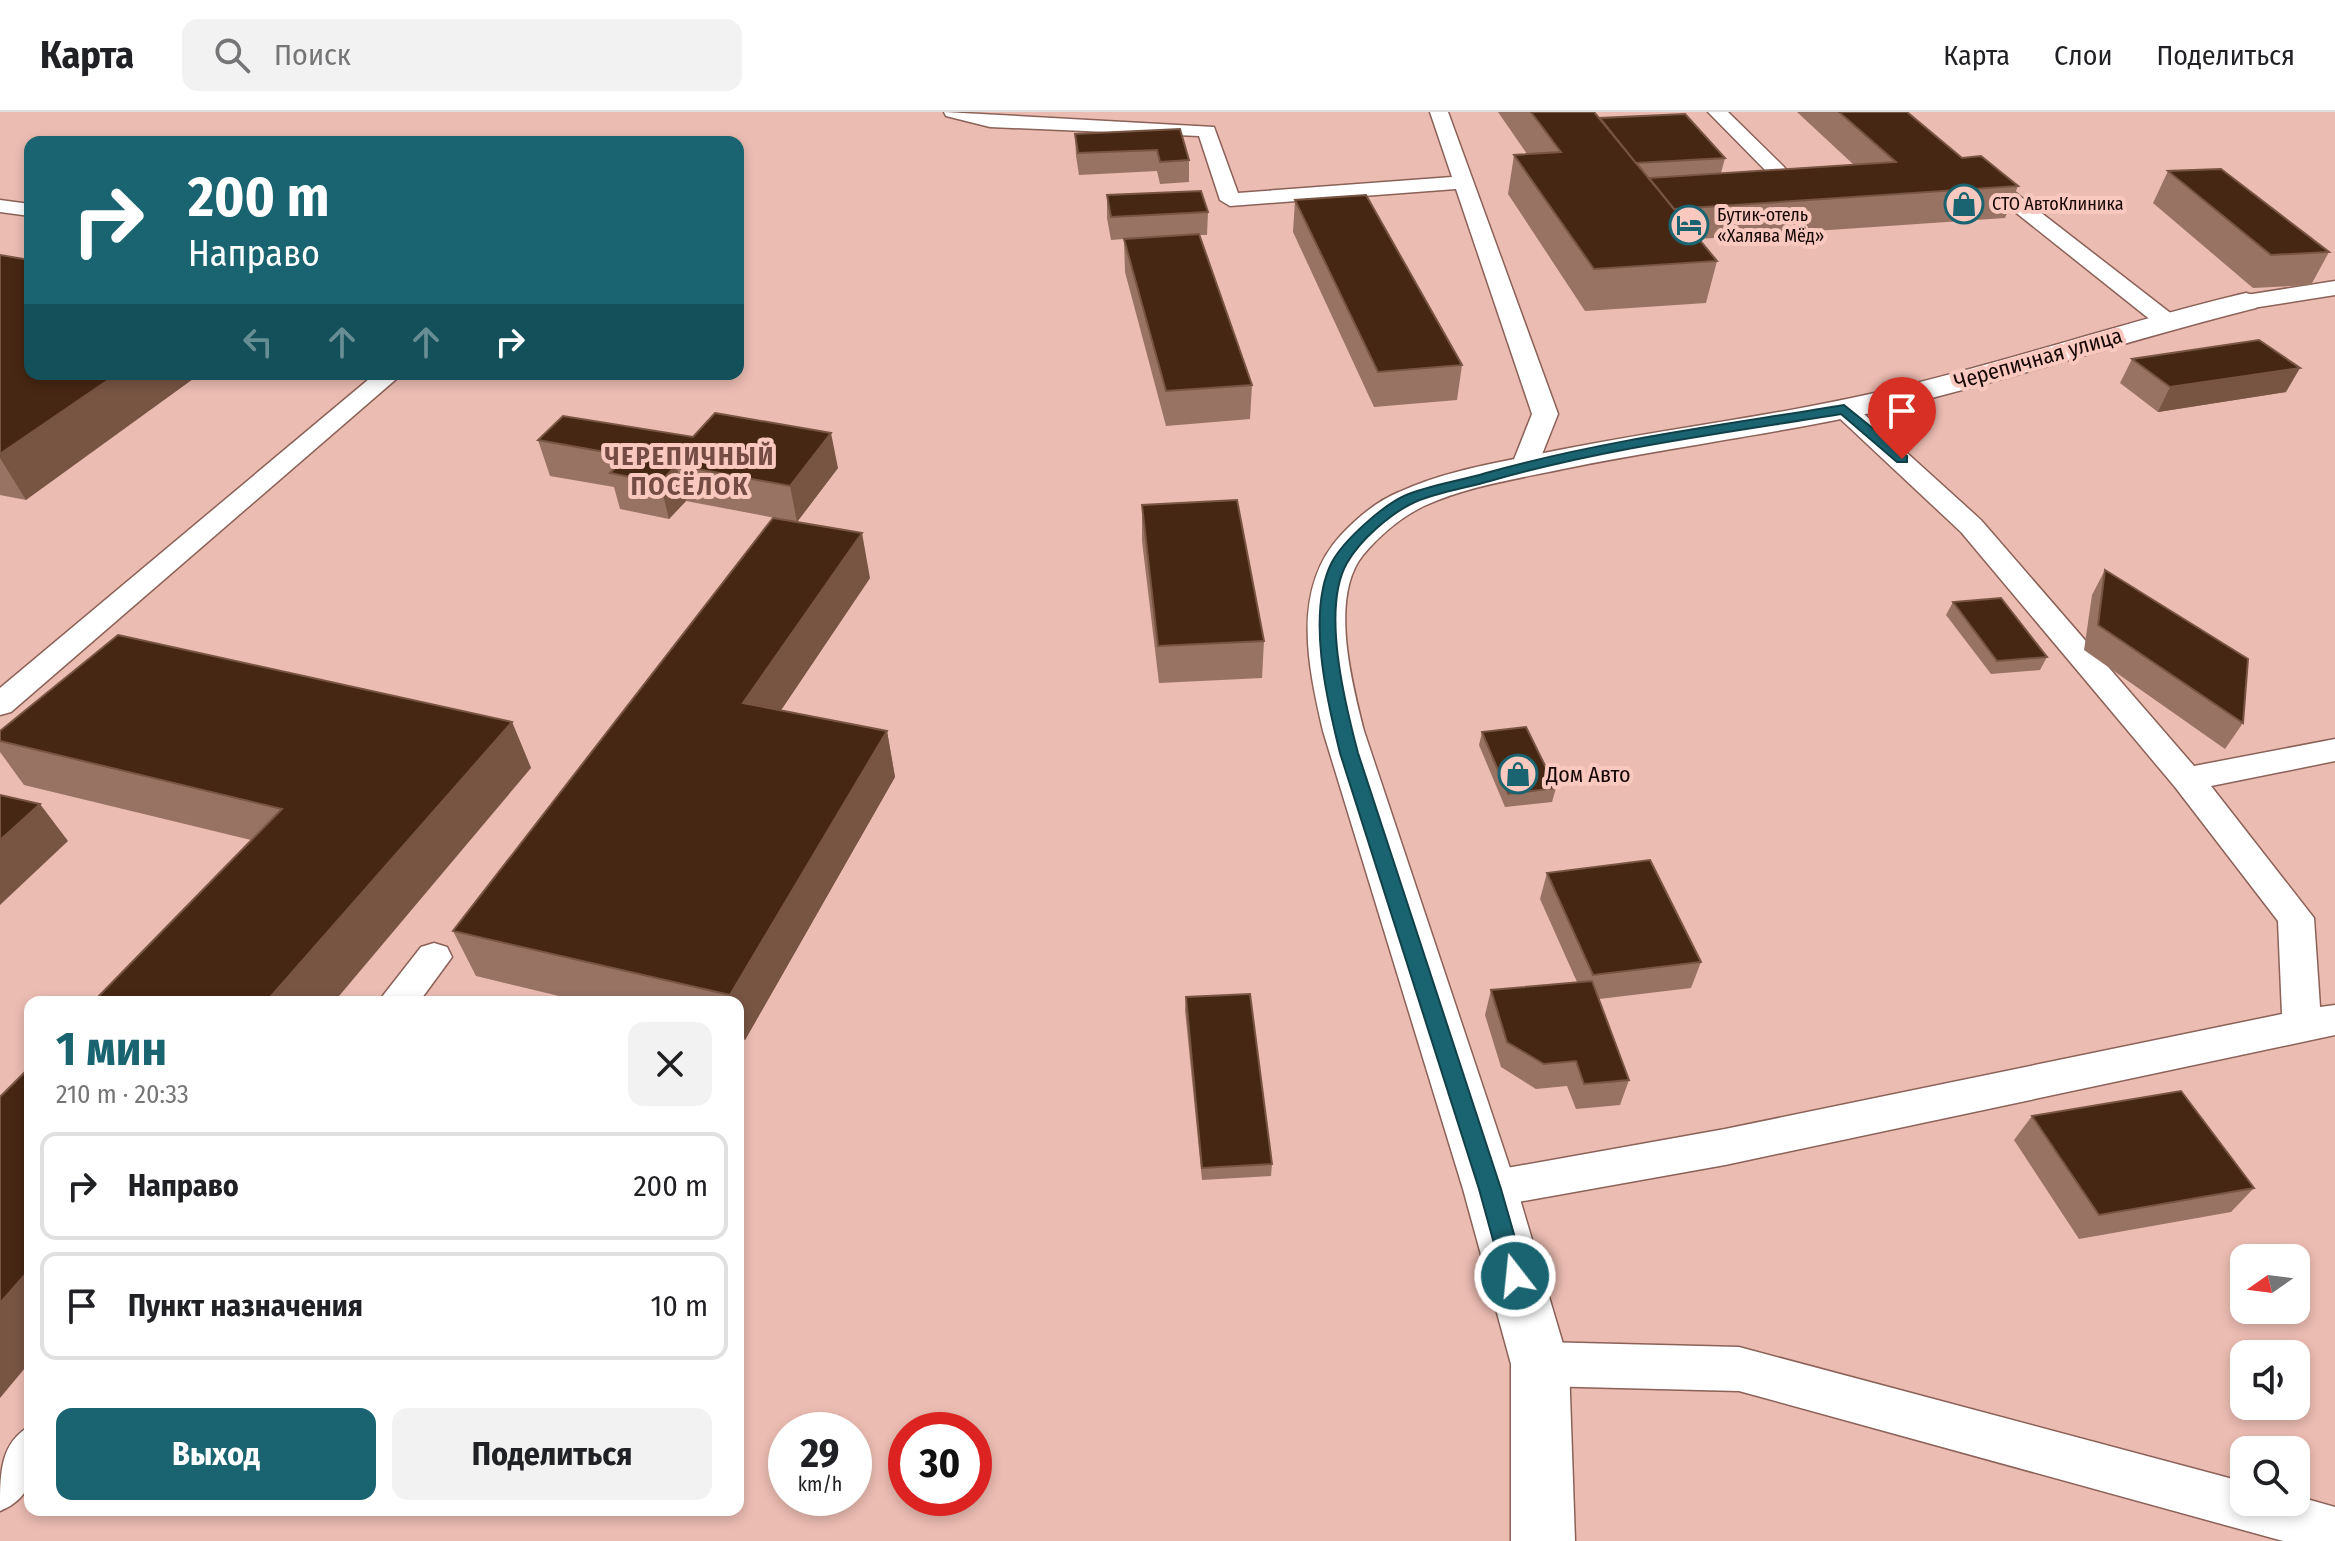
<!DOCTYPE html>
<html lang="ru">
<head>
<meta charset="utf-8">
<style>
	body { margin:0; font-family:"Fira Sans Condensed",sans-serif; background:#f2f2f2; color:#202124; height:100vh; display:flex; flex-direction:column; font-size:30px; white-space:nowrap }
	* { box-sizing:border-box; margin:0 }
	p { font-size:26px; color:#757577 }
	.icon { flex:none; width:44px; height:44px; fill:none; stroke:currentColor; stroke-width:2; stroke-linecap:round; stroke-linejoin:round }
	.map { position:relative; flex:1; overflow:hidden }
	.sheet { position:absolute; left:24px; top:884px; width:720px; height:520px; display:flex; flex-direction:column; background:#fff; border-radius:16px; box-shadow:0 4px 12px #0003 }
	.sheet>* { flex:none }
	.guide { position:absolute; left:24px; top:24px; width:720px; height:244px; border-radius:16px; box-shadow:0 4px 12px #0003; background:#1a6471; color:#fff; overflow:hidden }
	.needle { width:52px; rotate:256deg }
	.controls { position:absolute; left:2230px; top:1132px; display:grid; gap:16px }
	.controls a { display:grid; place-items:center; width:80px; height:80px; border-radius:16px; background:#fff; box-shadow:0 4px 12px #0003; font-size:40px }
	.speed { position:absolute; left:768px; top:1300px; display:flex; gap:16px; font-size:40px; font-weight:700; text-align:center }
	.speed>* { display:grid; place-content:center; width:104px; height:104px; border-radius:50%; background:#fff; box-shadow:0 4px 12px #0003; line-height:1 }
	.speed small { font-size:20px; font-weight:400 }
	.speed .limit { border:12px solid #d22; background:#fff; color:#111 }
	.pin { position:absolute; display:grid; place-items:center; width:68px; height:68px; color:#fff; margin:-82px -34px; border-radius:50% 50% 50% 0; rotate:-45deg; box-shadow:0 0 8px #0007 }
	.pin .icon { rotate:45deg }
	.me { position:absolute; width:88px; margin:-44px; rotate:344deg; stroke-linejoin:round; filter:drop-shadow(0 0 6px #0008) }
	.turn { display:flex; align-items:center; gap:28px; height:168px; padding:0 32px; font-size:36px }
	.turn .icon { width:104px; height:104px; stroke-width:2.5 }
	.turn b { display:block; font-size:56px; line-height:68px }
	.lanes { display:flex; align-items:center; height:76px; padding:0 32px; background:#0003; justify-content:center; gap:40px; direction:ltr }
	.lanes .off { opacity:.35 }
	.round { display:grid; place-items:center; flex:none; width:84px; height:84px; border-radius:16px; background:#f2f2f2 }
	.headline { display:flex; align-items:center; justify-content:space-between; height:136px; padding:0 32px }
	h1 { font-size:48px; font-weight:700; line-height:60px; color:#1a6471 }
	.cta { display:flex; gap:16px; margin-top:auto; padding:16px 32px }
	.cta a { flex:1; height:92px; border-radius:16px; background:#1a6471; color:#fff; font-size:32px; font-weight:700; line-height:92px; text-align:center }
	.cta a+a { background:#f2f2f2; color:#202124 }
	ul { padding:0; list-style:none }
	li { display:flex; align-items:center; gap:24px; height:108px; margin:0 16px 12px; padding:0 16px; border:4px solid #e0e0e0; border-radius:16px }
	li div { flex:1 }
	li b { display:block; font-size:30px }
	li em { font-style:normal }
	header { display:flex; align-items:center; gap:48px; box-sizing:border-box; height:112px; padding:0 40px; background:#fff; border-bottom:2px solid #e0e0e0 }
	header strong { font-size:38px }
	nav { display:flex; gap:44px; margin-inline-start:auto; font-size:28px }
	.search { width:560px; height:72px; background:#f2f2f2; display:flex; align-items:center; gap:20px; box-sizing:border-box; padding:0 28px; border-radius:16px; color:#757577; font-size:30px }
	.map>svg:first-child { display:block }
</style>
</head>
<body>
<header>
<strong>Карта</strong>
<div class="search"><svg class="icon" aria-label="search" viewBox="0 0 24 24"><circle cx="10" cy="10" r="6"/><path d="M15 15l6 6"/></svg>Поиск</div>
<nav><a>Карта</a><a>Слои</a><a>Поделиться</a></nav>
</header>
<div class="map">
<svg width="2335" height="1429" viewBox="0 0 2335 1429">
	<rect width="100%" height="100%" fill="#ebbcb2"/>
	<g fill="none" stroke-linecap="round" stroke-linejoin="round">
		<g stroke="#8b6158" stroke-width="3">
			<g id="lane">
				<path d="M944,0L1214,15L1238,81L1452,65L1430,0H1448L1558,302L1537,355L1533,361H1515L1511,355L1532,302L1456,77L1230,94L1220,88L1199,24L990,15L946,4Z"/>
				<path d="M1708,0H1728L1784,55L1787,59L1784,63H1770Z"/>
				<path d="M1997,70L2004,72L2173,203L2177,208L2173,213H2157L1990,80L1987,76Z"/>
				<path d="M0,88L30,92V104L0,100Z"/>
				<path d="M2335,169V183L2246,197L2238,195L2235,190L2238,185L2246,183Z"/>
				<path d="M375,262H402L11,600L0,603V576Z"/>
				<path d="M1844,289L1853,292L1981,408L2194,654L2335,627V649L2211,674L2314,806L2320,895L2335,893V923L1725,1053L1490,1095L1475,1090L1469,1077L1475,1064L1490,1059L1725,1017L2282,902L2278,809L2175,675L1961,420L1835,302L1831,297L1835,292Z"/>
				<path d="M434,831L447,835L452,845L419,890H378L421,835Z"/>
				<path d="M1540,1230L1739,1235L2244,1370V1390H2296V1384L2335,1395V1429H2283L1739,1279L1540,1274L1524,1267L1517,1252L1524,1237Z"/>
				<path d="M30,1314C30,1352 41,1382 0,1399C0,1361 0,1331 30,1314Z"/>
			</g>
		</g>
		<g stroke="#8b6158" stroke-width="3">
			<path id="street" d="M2246,181L2256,184L2261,190L2256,196C2135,226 2017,266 1896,295C1786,321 1674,334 1563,357C1517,367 1468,374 1424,394C1401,405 1379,424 1363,443C1329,485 1352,572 1364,619L1517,1077L1569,1252L1575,1429H1511V1252L1463,1077L1323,619C1308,554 1291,477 1341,423C1357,406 1377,389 1399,380C1444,359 1496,351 1544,341C1661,317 1780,304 1896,276C2013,248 2128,209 2246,181Z"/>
		</g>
		<use href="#lane" fill="#fff" fill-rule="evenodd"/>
		<use href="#street" fill="#fff" fill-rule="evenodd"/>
	</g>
	<g fill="#987262">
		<path d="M1498,0H1594L1600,6L1725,46L1721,61L1854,53L1797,0H1907L1962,46L2018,74L2005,106L1699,127L1717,149L1706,191L1585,199L1508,82L1514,43L1527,42Z"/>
		<path d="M1180,17L1189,48V70L1160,72L1157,59L1079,63L1076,44L1075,22Z"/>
		<path d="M2168,59L2329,140L2311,173L2253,176L2153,91Z"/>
		<path d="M1107,83L1208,100L1207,123H1200L1252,273L1250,307L1166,314L1125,160L1124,127L1111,128L1107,106Z"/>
		<path d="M1295,88L1462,253L1457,288L1374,295L1293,120Z"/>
		<path d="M0,143L26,388L0,383Z"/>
		<path d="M2132,247L2286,280L2158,300L2120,271Z"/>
		<path d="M538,328L838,356L797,410L686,389L669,407L620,397L614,375L550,364Z"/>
		<path d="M1142,393L1264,529L1262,566L1159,571L1142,429Z"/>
		<path d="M2105,458L2243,611L2225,637L2084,538L2092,483Z"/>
		<path d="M870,466L781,598L887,619L895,665L745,928L738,926V890H584L476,864L453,819Z"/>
		<path d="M1953,490L2047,545L2040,558L1991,562L1946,503Z"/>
		<path d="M512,610L531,656L251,728L24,673L0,640V619Z"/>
		<path d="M1482,620L1556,676L1552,690L1505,695L1479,633Z"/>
		<path d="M1547,761L1701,850L1691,876L1599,887L1629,968L1620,993L1576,997L1567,974L1536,977L1501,955L1485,903L1491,878L1577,870L1540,787Z"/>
		<path d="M1186,885L1272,1052L1271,1064L1202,1068L1185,898Z"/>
		<path d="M2032,1004L2254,1076L2231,1100L2079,1127L2014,1028Z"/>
	</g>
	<g fill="#785443">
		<path d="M2300,256L2286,280L2158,300L2170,275Z"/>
		<path d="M117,262H200L26,388L0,346V342Z"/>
		<path d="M831,321L838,356L797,410L790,374Z"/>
		<path d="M676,353L686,389L669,407L660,371Z"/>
		<path d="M862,421L870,466L755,637L743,591Z"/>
		<path d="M512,610L531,656L334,890H266Z"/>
		<path d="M887,619L895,665L745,928L738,906V890H733L730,883Z"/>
		<path d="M40,692L68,729L0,793V728Z"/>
		<path d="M738,964L743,979L738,997Z"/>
		<path d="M30,1157V1250L0,1286V1191Z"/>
	</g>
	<g fill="#462713" stroke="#785443" stroke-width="2">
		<path d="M1531,0H1594L1717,149L1594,157L1514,43L1561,40Z"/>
		<path d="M1839,0H1907L1962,46L1981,44L2018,74L1674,97L1649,66L1896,50Z"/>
		<path d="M1685,2L1725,46L1636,51L1600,6Z"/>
		<path d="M1180,17L1189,48L1160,50L1157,38L1078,41L1075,22Z"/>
		<path d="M2221,57L2329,140L2271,143L2168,59Z"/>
		<path d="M1201,79L1208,100L1111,105L1107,83Z"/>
		<path d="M1366,83L1462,253L1378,260L1295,88Z"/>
		<path d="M1199,122L1252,273L1166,279L1124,127Z"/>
		<path d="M0,143L30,148V262H117L0,342Z"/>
		<path d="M2259,228L2300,256L2170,275L2132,247Z"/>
		<path d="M715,301L831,321L790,374L676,353L660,371L610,361L627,344L538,328L563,304L693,325Z"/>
		<path d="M1237,388L1264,529L1158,534L1142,393Z"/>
		<path d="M773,406L862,421L743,591L887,619L730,883L453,819Z"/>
		<path d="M2105,458L2248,547L2243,611L2098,513Z"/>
		<path d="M2001,486L2047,545L1997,549L1953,490Z"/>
		<path d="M118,523L512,610L266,890H93L282,697L0,629V619Z"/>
		<path d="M1526,615L1556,676L1508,682L1482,620Z"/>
		<path d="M0,683L40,692L0,728Z"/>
		<path d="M1650,748L1701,850L1593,863L1547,761Z"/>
		<path d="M1592,869L1629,968L1584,972L1576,949L1544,952L1507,930L1491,878Z"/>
		<path d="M1250,882L1272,1052L1202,1056L1186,885Z"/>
		<path d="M30,955V1157L0,1191V985Z"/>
		<path d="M2181,979L2254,1076L2099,1103L2032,1004Z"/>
	</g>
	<path fill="#1a6471" stroke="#114149" stroke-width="2" d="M1844,293L1907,344V350H1897L1841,302C1724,321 1605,336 1490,369C1466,376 1437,380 1415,390C1391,401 1360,428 1347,451C1321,496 1345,592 1358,641L1501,1077L1526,1164L1523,1172L1515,1175L1507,1172L1503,1164L1479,1077L1340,641C1327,589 1306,500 1332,450C1344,428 1381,395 1404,384C1428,373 1460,369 1486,361C1603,328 1724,313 1844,293Z"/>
	<defs>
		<g id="shop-ring" transform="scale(2)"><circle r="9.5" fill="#f9c9bf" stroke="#1a6471" stroke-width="1.5"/><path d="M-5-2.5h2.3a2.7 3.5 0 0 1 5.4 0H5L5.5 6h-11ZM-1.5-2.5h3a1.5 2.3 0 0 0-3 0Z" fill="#1a6471"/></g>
		<g id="hotel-ring" transform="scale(2)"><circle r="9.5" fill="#f9c9bf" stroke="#1a6471" stroke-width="1.5"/><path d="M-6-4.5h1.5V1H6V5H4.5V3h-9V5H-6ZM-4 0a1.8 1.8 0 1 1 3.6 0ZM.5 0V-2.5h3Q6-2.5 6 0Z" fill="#1a6471"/></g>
	</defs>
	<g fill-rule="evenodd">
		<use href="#shop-ring" x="1964" y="92"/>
		<use href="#hotel-ring" x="1689" y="113"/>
		<use href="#shop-ring" x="1518" y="662"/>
	</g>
	<g text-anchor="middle" stroke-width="8" stroke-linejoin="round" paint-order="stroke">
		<g font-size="18" fill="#160705" stroke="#f9c9bf" text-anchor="start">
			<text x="1992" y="98">СТО АвтоКлиника</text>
			<text x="1717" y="109">Бутик-отель<tspan x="1717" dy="21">«Халява Мёд»</tspan></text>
		</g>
		<g font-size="22" fill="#160705" stroke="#f9c9bf">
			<text transform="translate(2038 246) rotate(-16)" y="8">Черепичная улица</text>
		</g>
		<g font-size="22" fill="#160705" stroke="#f9c9bf" text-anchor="start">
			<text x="1546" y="670">Дом Авто</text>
		</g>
		<g font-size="26" font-weight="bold" letter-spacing="2" fill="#744c44" stroke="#f9c9bf">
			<text x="690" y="353">ЧЕРЕПИЧНЫЙ<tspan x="690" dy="30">ПОСЁЛОК</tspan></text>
		</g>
	</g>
</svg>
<div class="controls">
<a><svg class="needle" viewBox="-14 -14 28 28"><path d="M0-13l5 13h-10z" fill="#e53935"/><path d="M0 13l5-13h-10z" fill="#757577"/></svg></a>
<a><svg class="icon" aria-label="sound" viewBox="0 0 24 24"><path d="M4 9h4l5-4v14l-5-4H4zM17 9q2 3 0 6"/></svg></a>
<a><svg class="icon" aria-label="search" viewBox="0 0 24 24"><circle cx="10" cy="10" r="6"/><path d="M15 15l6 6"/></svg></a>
</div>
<div class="speed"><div>29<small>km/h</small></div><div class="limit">30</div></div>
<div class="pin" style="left:1902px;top:347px;background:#d93025"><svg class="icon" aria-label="arrive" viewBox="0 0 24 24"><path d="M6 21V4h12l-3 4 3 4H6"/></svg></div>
<svg class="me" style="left:1515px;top:1164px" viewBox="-20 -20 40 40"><circle r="17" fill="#1a6471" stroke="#fff" stroke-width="3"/><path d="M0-11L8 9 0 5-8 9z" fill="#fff"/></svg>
<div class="guide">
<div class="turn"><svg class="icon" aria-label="right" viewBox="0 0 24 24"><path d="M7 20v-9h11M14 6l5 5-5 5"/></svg><div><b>200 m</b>Направо</div></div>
<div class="lanes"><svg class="icon off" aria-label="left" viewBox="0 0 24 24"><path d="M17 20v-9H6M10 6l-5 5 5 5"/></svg><svg class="icon off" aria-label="ahead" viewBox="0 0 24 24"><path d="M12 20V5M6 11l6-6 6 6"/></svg><svg class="icon off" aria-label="ahead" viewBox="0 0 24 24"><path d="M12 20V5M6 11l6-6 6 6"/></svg><svg class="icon" aria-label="right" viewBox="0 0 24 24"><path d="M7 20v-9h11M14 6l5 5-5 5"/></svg></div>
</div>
<section class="sheet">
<div class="headline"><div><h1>1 мин</h1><p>210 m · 20:33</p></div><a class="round"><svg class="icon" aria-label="close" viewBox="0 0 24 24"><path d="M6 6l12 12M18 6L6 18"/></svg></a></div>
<ul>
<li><svg class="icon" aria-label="right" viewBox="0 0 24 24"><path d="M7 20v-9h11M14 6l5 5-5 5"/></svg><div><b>Направо</b></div><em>200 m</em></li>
<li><svg class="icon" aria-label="arrive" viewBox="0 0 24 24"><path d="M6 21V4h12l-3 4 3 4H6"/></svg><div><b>Пункт назначения</b></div><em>10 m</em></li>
</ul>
<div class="cta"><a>Выход</a><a>Поделиться</a></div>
</section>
</div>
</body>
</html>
